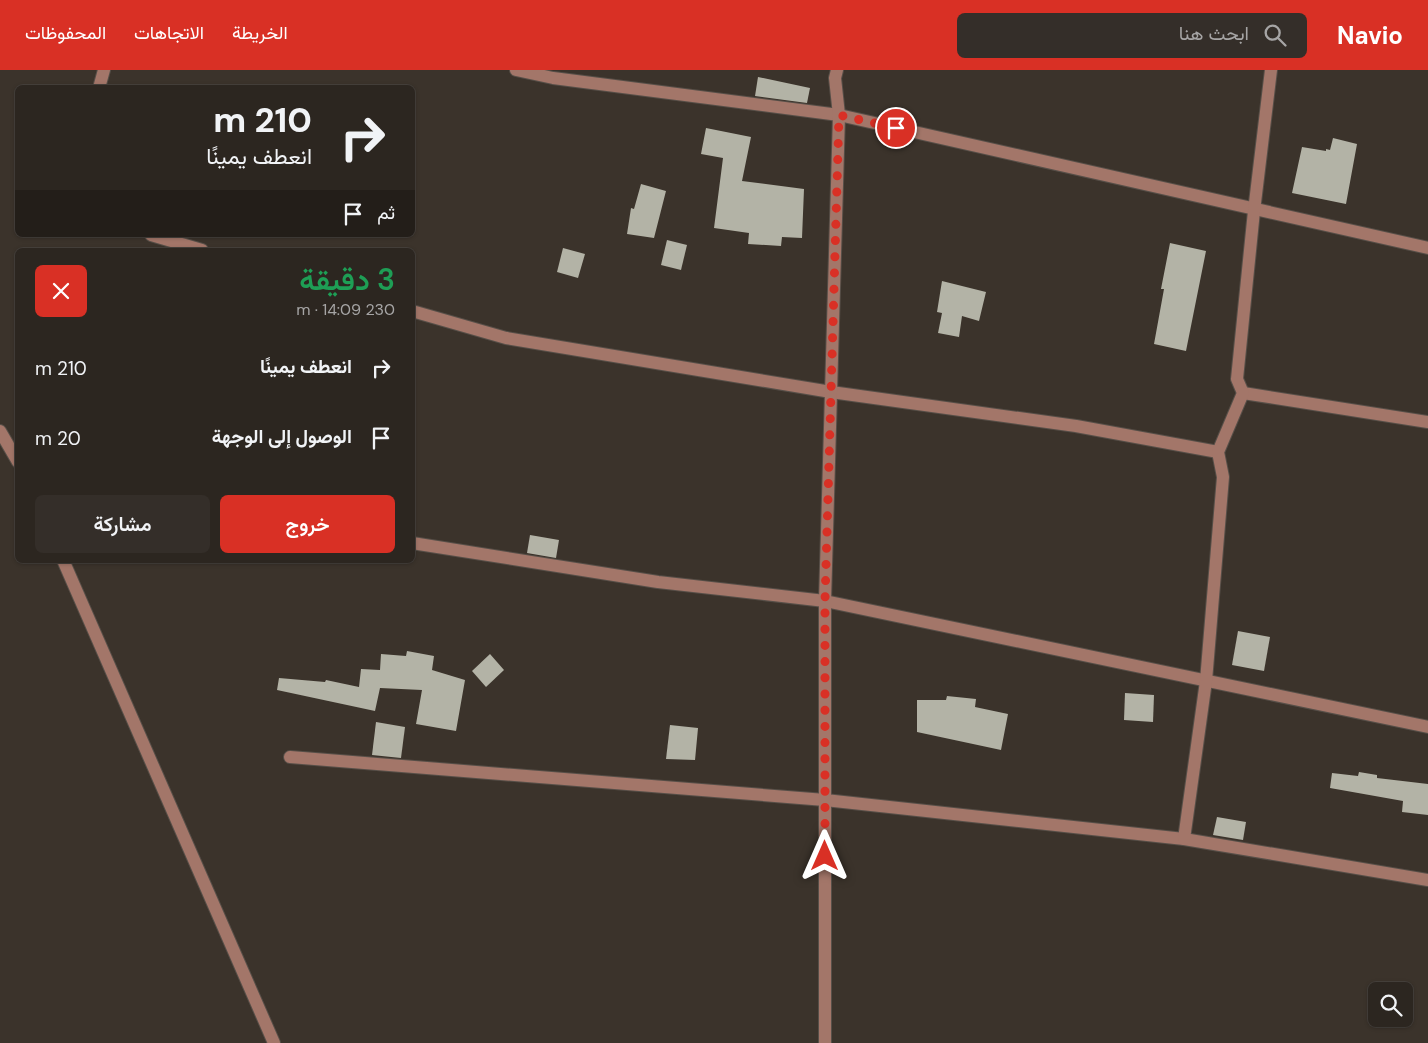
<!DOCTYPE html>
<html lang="ar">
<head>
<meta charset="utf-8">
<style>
	body { margin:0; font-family:"DM Sans",Vazirmatn,sans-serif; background:#342e29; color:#f1f3f6; direction:rtl; height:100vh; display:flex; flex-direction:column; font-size:19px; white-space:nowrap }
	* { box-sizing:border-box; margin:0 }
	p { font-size:16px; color:#a6a5a5 }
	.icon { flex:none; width:28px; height:28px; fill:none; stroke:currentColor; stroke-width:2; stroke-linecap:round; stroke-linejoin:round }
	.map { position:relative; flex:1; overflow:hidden; direction:ltr }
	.panel { position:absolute; left:15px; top:178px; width:400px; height:315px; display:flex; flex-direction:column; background:#2c2620; border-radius:8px; box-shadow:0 1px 4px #0004,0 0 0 1px #48433e; direction:rtl }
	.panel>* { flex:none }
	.guide { position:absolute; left:15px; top:15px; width:400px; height:152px; border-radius:8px; box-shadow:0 1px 4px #0004,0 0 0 1px #48433e; direction:rtl; background:#2c2620; color:#f1f3f6; overflow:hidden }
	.tools { position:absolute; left:1368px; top:912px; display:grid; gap:10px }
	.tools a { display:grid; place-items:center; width:45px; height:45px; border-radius:8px; background:#2c2620; box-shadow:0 1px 4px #0004,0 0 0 1px #48433e; font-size:25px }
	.pin { position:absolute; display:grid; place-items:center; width:42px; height:42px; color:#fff; margin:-21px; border:2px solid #fff; border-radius:50%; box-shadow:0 1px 5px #0007 }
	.me { position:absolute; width:55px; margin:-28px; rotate:0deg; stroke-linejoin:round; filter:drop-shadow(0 0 4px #0008) }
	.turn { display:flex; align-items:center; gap:18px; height:105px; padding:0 20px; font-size:22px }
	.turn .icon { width:65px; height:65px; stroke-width:2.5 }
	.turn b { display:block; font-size:35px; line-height:42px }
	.then { display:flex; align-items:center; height:48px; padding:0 20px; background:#0003; gap:10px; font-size:19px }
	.round { display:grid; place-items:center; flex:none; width:52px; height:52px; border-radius:8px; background:#342e29 }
	.summary { display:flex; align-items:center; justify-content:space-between; height:85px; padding:0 20px }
	h1 { font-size:30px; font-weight:600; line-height:38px; color:#1e9e55 }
	.primary-button { display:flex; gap:10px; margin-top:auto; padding:10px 20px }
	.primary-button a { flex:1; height:58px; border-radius:8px; background:#d93025; color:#fff; font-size:20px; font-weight:600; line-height:58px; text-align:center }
	.primary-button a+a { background:#342e29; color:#f1f3f6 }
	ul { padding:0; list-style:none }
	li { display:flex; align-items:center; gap:15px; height:70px; padding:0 20px }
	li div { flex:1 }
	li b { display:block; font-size:19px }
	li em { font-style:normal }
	header { display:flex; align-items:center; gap:30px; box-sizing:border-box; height:70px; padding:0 25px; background:#d93025; color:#fff }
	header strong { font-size:24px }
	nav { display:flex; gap:28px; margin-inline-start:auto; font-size:18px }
	.search { width:350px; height:45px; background:#342e29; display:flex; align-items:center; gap:12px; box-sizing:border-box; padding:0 18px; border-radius:8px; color:#a6a5a5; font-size:19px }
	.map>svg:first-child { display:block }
</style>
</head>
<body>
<header>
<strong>Navio</strong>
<div class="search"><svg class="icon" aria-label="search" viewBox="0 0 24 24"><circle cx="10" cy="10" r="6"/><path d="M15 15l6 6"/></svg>ابحث هنا</div>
<nav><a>الخريطة</a><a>الاتجاهات</a><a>المحفوظات</a></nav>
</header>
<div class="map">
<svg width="1428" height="973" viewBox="0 0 1428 973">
	<rect width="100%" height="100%" fill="#3b332b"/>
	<g fill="#b3b3a6">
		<path d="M758,7L810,18L807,33L755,26Z"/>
		<path d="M706,58L751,67L742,111L804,119L802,168L782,167L781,176L748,174L749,163L714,158L723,88L701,84Z"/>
		<path d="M1333,68L1357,74L1346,134L1292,123L1302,77L1326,81V79L1330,80Z"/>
		<path d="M641,114L666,121L654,168L627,164L631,138L634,139Z"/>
		<path d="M667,170L687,175L681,200L661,195Z"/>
		<path d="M1170,173L1206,181L1186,281L1154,274L1164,219H1161Z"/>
		<path d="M563,178L585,184L578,208L557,202Z"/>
		<path d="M942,211L986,222L979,251L962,246L959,267L938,263L942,243L937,242Z"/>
		<path d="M530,465L559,470L556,488L527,483Z"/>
		<path d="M1238,561L1270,567L1264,601L1232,595Z"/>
		<path d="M407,581L434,586L432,600L465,610L456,661L416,654L422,620L380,618L375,641L277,620L279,608L325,612L326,610L359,617L361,599L380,600L381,584L406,586Z"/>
		<path d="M490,584L504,600L486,617L472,601Z"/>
		<path d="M1125,623L1154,625L1153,652L1124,650Z"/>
		<path d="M947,626L976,629L975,637L1008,644L1001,680L917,662V630H946Z"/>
		<path d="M376,652L405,657L401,688L372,685Z"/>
		<path d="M670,655L698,658L695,690L666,689Z"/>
		<path d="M1359,702L1377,705V708L1428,714V745L1402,742L1403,731L1330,718L1332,703L1358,706Z"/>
		<path d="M1217,747L1246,752L1243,770L1213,765Z"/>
	</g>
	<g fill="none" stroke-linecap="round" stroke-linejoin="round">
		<g stroke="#574f48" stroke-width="14">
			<g id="minor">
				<path d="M516,0L553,8L839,45L1428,178"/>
				<path d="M99,18L104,0"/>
				<path d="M151,165L202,180"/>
				<path d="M412,241L506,268L831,322L1076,356L1218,382"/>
				<path d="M1243,323L1428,352"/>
				<path d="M0,361L18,392"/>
				<path d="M412,473L658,512L825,531L1428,657"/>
				<path d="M63,490L274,973"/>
				<path d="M290,687L825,730L1184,769L1428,810"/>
				<path d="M1184,769L1206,611L1223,407L1218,382L1243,323L1237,309L1254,141L1271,0"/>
				<path d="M825,973V531L839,45L835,8L837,0"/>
			</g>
		</g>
		<use href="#minor" stroke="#a37669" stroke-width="12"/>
	</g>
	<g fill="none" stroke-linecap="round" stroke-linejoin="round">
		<path stroke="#d93025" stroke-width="9" stroke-dasharray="0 16.2" d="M825,786V531L839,45L896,58"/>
	</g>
</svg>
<div class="tools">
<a><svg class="icon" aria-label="search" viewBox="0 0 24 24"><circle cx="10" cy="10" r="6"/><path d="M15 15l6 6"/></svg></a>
</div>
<div class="pin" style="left:896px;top:58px;background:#d93025"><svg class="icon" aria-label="arrive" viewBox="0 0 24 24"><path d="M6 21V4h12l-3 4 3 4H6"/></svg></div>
<svg class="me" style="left:825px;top:786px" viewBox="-20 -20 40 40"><path d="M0-17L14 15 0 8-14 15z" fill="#d93025" stroke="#fff" stroke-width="4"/></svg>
<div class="guide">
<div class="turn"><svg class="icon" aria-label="right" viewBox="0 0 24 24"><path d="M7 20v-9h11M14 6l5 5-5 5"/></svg><div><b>210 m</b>انعطف يمينًا</div></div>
<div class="then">ثم<svg class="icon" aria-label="arrive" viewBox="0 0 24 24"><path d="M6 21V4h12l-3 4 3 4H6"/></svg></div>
</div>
<section class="panel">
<div class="summary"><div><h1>3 دقيقة</h1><p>230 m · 14:09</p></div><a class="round" style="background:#d93025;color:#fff"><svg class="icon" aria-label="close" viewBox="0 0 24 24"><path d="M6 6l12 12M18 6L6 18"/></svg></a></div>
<ul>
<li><svg class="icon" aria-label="right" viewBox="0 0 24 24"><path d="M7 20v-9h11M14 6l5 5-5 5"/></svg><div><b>انعطف يمينًا</b></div><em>210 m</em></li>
<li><svg class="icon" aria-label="arrive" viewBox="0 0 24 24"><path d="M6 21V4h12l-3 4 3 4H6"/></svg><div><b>الوصول إلى الوجهة</b></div><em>20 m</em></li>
</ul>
<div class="primary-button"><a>خروج</a><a>مشاركة</a></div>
</section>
</div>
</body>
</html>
